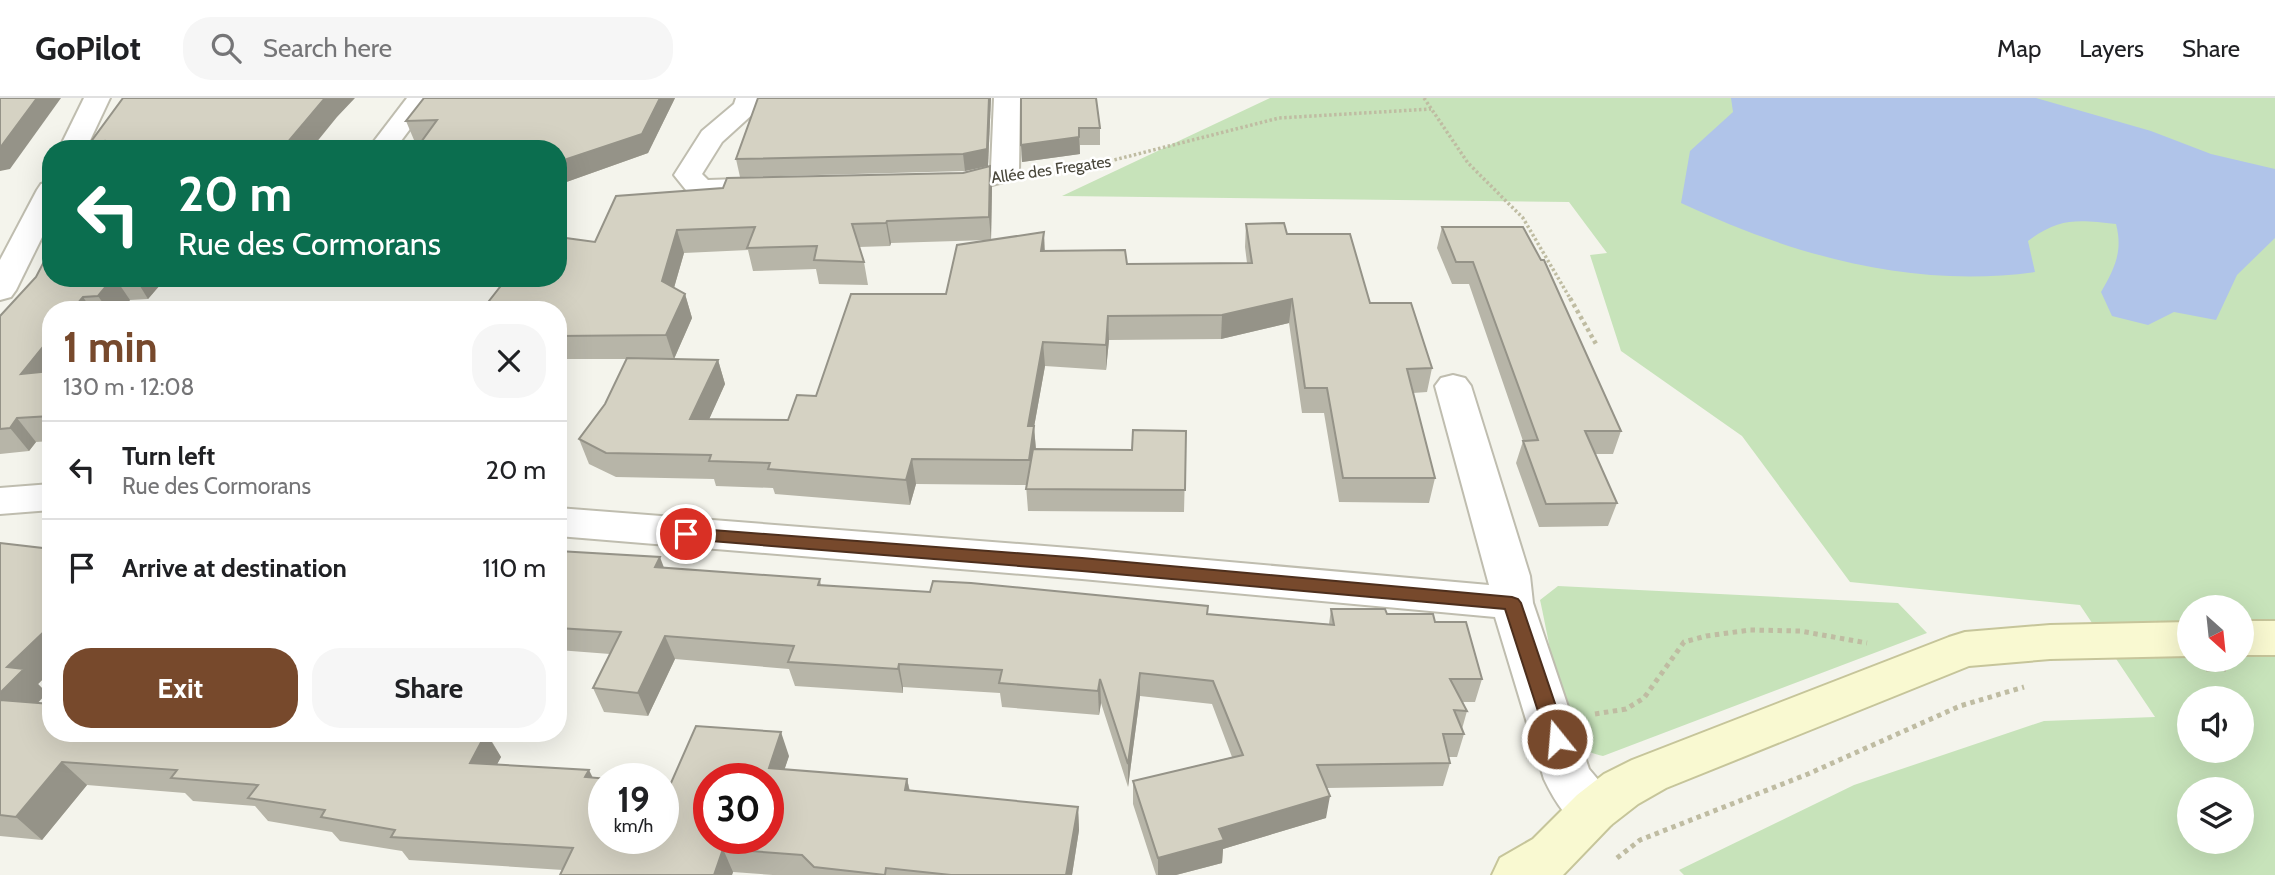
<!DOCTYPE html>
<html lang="en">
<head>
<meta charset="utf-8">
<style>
	body { margin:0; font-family:Cabin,sans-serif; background:#f6f6f6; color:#202124; height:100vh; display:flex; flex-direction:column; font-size:26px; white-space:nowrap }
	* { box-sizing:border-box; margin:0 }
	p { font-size:23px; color:#757577 }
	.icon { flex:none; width:38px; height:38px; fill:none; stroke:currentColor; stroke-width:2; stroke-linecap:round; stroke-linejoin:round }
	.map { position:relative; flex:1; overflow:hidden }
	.side { position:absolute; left:42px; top:203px; width:525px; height:441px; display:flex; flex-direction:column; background:#fff; border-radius:28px; box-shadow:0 7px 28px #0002 }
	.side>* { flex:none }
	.guide { position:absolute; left:42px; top:42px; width:525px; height:147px; border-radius:28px; box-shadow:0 7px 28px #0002; background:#0b6e4f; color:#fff; overflow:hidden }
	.needle { width:46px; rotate:153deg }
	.buttons { position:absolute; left:2177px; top:497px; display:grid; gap:14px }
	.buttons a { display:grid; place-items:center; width:77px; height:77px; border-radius:50%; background:#fff; box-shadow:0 7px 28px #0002; font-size:35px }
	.speed { position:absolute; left:588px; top:665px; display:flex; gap:14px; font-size:35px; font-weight:700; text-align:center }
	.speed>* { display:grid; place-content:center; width:91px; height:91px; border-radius:50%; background:#fff; box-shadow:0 7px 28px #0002; line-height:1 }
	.speed small { font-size:18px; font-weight:400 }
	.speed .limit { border:10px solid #d22; background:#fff; color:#111 }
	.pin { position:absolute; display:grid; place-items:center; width:60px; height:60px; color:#fff; margin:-30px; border:4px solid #fff; border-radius:50%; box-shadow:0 2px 7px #0007 }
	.me { position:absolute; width:77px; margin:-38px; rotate:343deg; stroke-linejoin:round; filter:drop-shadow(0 0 5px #0008) }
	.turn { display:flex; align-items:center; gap:24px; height:147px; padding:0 21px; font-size:32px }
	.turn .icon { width:91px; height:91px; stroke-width:2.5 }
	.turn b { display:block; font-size:49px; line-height:60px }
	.round { display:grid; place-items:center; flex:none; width:74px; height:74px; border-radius:28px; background:#f6f6f6 }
	.overview { display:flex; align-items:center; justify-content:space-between; height:119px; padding:0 21px }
	h1 { font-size:42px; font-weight:700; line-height:52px; color:#77492c }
	.action { display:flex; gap:14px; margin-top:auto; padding:14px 21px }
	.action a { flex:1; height:80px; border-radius:28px; background:#77492c; color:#fff; font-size:28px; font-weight:700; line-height:80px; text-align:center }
	.action a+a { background:#f6f6f6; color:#202124 }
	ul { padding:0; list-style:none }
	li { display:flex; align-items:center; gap:21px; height:98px; padding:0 21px; border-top:2px solid #e0e0e0 }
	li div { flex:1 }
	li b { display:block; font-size:26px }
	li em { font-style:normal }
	header { display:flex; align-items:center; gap:42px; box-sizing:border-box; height:98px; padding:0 35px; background:#fff; border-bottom:2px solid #e0e0e0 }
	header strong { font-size:33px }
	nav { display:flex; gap:38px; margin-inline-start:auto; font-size:24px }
	.search { width:490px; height:63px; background:#f6f6f6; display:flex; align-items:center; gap:18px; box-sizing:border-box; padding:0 24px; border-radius:28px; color:#757577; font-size:26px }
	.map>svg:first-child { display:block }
</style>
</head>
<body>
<header>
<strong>GoPilot</strong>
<div class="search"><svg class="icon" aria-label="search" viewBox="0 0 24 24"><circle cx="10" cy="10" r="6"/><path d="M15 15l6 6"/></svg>Search here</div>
<nav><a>Map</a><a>Layers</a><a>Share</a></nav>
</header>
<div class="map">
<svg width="2275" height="777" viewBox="0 0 2275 777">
	<rect width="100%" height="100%" fill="#f4f4ec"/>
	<g fill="#c7e3ba" fill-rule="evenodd">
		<path d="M1270,0H2275V777H1684L1679,772L1854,687L2044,623L2155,619L2080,507L1850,484L1742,338L1621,253L1590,157L1607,155L1569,104L1062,98ZM2189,509H2242V562H2189ZM2189,600H2242V653H2189ZM2189,691H2242V744H2189Z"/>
		<path d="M1558,488L1898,505L1927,535L1603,658C1594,656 1585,653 1579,646C1561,621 1548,536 1540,502Z"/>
	</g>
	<path fill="#b0c4e9" d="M1731,0H2036L2151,33L2211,56L2275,71V140L2237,177L2216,222L2174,214L2148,227L2112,218L2101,194C2115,170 2123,153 2116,126C2078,122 2060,119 2028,143L2035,174C1911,191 1792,157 1681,105L1690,53L1733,14Z"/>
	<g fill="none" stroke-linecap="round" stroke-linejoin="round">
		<g stroke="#bfbdaf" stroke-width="4">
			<g id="street">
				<path d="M84,0H110L86,51H59Z"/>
				<path d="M407,0H433L395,51H368Z"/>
				<path d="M736,0H762L755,14L722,44L702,76L708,82L776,80L786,83L790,89L786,95L776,98L700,100L690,97L674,77L702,33L734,6Z"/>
				<path d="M994,0H1020L1019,75L1015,81L965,94L931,91L927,85L931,79L965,76L991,70Z"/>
				<path d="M51,83V121L16,192L11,199L0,202V162L37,92L41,86Z"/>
				<path d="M1453,277L1465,280L1471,288L1530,478L1533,505L1589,671L1611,697L1619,712L1611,727C1607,729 1600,733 1595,733C1572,735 1552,698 1544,681L1495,519L1082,481L558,438V410L1082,451L1489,487L1435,288L1441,280Z"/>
				<path d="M51,386V412L0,416V390Z"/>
			</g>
		</g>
		<g stroke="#c6c59a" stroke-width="4">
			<g id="secondary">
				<rect x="2242" y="523" width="33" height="34"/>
				<path d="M2189,524V558L2050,561L1969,568L1666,690L1638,706L1611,727L1563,777H1492L1500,760L1533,741L1577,697L1604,676L1632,662L1949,539L1965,534L2050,527Z"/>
			</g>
		</g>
		<g stroke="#bfbca2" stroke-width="3.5" stroke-dasharray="2.5 2.5" stroke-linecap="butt">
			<path d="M1424,0L1468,65L1523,120L1571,202"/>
			<path d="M1040,71L1114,62L1279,20L1431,11"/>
		</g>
		<path stroke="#bfbca2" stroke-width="4.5" stroke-dasharray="3.5 3.5" stroke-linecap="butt" d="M1570,200L1596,246"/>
		<g stroke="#bfbca2" stroke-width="5" stroke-dasharray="4.5 4.5" stroke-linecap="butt">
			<path d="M2206,571H2226"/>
			<path d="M1595,616L1626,611L1644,600L1684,544L1706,538L1750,532L1800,533L1867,545"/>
			<path d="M1617,760L1640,742L1808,676L1960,608L2024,589"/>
		</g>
		<use href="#street" fill="#fff" fill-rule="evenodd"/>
		<use href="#secondary" fill="#f9f9d1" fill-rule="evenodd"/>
	</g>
	<g fill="#b7b5a8" fill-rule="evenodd">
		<path d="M424,0H675L648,55L558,87V51L414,42L406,23Z"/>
		<path d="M758,0H991L988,68L965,73L740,79L736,61Z"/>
		<path d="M1021,0L1100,30V47H1080V56L1022,64Z"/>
		<path d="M990,68L992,90L991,142L1045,153L1127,166L1247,165L1245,149L1246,126L1287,136L1370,205L1432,270L1427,294L1413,295L1435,380L1429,405L1339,404L1324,315H1302L1289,225L1221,241L1109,242L1106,272L1045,268L1034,329L1036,351L1132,352L1186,333L1184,414L1028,413L1026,387L916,386L910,407L775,396L773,390L716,388L714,381L616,379L589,366L579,341L605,306L627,261H558V212L595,144L963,75ZM989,142L946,196L816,298L788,322L709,321L725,286L718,262L674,261L692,220L685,196L674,190L684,155L748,152L753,173L816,171L819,186L868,187L864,164L859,149L890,148L891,145Z"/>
		<path d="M1442,129H1523L1621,333L1613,356H1595L1617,405L1608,428L1539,429L1516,365L1523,343L1469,186H1452L1437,150Z"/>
		<path d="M36,179L51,180H166L148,201L130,202L121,212H51V343L36,344L29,353L0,356V218Z"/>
		<path d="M0,445L51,451V573L38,586L47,595L38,605L324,640L328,635H487L501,659L497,666L593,680L671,685L789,658L784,672L907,681L910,693L1078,709L1079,732L1072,777H773L733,774L732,777H560L563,772L409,762L402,753L340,743L332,734L268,723L255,708L193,703L185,695L87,687L42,742L0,738Z"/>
		<path d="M558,453L664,470L820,481L821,487L1207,516L1329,526L1331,511L1387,516L1435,524L1482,581L1475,604H1463L1467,613L1462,631L1464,636L1457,659H1448L1450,665L1443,688L1327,690L1326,720L1223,751L1222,765L1176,777H1156L1133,706V683L1232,659L1212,606L1140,598L1128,689L1101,605L1099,617L1002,609L1000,595L903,589V595L795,588L789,571L675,561L648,618L604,614L593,590L610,556L558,552Z"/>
	</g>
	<g fill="#959388">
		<path d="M37,0H61L10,71L0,73V50Z"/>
		<path d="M325,0H355L337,19L311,51H282Z"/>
		<path d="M660,0H675L648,55L558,87V64Z"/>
		<path d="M989,0H991L988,68L965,73L963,56Z"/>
		<path d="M1079,39L1080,56L1022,64L1021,47Z"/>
		<path d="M104,43L109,51H94L90,45Z"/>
		<path d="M990,68L992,90L991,142L989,119Z"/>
		<path d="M887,123L891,145L890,148L886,125Z"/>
		<path d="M677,132L684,155L669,207L662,183Z"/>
		<path d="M1044,134L1045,157L1041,153Z"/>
		<path d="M113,180H115L130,202L121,212H108L98,198Z"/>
		<path d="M135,180H166L148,201Z"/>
		<path d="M685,196L692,220L674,261L666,237Z"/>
		<path d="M83,199L92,212H72Z"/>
		<path d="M1292,201L1289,225L1221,241L1222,217Z"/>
		<path d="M1108,218L1109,242L1106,272V247Z"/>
		<path d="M51,239V284L21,276Z"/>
		<path d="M1043,244L1045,268L1034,329L1036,353L1031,387L1028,328Z"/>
		<path d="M718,262L725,286L698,346L690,321Z"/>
		<path d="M17,320L36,344L29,353L10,330Z"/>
		<path d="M912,361L916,386L910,407L906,382Z"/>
		<path d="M660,459L669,483L655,469Z"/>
		<path d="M51,527V573L38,586L47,595L18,625L0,608V595L7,569Z"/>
		<path d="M665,538L675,561L648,618L638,595Z"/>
		<path d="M899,566L903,589V595L898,571Z"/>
		<path d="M1140,575V598L1128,689V666Z"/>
		<path d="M1100,581L1101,605L1099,617L1098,593Z"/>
		<path d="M781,634L789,658L777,694L769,670Z"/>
		<path d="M486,635L501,659L485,689L470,665Z"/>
		<path d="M62,664L87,687L42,742L16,719Z"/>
		<path d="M589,672L601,696L585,679Z"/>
		<path d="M907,681L912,705L905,692Z"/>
		<path d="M1330,698L1326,720L1223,751L1222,765L1176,777H1158V760L1219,731Z"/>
		<path d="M1078,709L1079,732L1072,777H1066Z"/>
		<path d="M723,751L733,774L732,777H714Z"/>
	</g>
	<g fill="#d5d2c3" stroke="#959388" stroke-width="2" fill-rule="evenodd">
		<path d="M0,0H37L0,50Z"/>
		<path d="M123,0H325L282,51H100L104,43L90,45Z"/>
		<path d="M424,0H660L642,36L558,64V51H416L437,22L406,23Z"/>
		<path d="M758,0H989L987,51L963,56L736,61Z"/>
		<path d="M1021,0H1096L1100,30H1079V39L1021,47Z"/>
		<path d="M990,68L989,119L887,123L886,125L852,126L864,164L814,162L817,148L747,150L755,129L677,132L662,183L685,196L666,237L558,238V212H482L507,180H558V139L595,144L616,98L723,90L727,80L963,75Z"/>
		<path d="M1284,125L1287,136H1350L1370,205H1411L1432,270L1407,271L1435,380H1343L1327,290H1305L1292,201L1222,217L1108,218L1106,247L1043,244L1028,328H1034L1029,362L912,361L906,382L768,371L770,365L709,363L711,357L606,355L579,341L605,306L627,260L718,262L690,321L788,322L797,297L816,298L851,196H946L957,147L1044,134L1041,153L1125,152L1127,166L1252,165L1246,126Z"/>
		<path d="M1442,129H1523L1541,162H1544L1621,333H1585L1617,405L1546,406L1523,343L1538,342L1473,164H1456Z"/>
		<path d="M51,150V180H113L98,198L83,199L72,212H51V239L21,276L51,273L49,278H51V318L17,320L10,330L0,331V218L36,179Z"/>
		<path d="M1133,332L1186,333L1185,392L1026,391L1033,351L1132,352Z"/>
		<path d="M0,445L51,451V527L7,569L24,571L0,595Z"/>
		<path d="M558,453L660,459L655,469L820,481L818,487L930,494L933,483L971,485L1208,508L1207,516L1334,527L1331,511H1385L1387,516H1433L1435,524H1466L1482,581H1450L1467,613L1454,612L1464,636H1443L1450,665L1317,667L1330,698L1219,731L1224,742L1158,760L1133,683L1243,657L1213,583L1140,575L1128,666L1100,581L1098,593L999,585L1002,572L899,566L898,571L788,564L794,548L665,538L638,595L593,590L621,534L558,530Z"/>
		<path d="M0,602L51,606V635H280L324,640L328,635H486L470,665L589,672L585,679L609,681H604V740H663V685H671L696,628L781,634L769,670L907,681L905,692L1078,709L1066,777H951L886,770L885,777L814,769L802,757L723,751L714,777H560L573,750L391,739L395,732L321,719L325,712L248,700L258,687L171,680L177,672L62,664L16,719L0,717ZM709,681H768V740H709Z"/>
	</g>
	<path fill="#77492c" stroke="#4d2f1d" stroke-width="2" d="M686,430L1082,460L1512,499L1518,501L1521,505L1567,641L1564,647L1557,649L1550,647L1547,641L1505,511L1082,473L686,441L678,436Z"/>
	<g text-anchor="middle" stroke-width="5" stroke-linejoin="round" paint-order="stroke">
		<g font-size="16" fill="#48463a" stroke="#fff">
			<text transform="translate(1051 71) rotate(-8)" y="6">Allée des Fregates</text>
		</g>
	</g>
</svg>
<div class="buttons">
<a><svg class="needle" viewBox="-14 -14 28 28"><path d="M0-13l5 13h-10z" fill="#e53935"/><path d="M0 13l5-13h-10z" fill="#757577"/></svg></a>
<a><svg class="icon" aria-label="sound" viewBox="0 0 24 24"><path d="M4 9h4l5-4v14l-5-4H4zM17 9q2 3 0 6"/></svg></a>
<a><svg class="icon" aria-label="layers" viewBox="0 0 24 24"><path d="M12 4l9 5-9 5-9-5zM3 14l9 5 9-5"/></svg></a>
</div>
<div class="speed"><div>19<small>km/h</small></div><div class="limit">30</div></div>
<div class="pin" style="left:686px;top:436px;background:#d93025"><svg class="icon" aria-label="arrive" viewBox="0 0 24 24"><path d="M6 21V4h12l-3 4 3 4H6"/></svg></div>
<svg class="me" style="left:1557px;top:641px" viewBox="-20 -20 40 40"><circle r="17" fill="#77492c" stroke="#fff" stroke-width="3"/><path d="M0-11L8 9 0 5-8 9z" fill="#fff"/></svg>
<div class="guide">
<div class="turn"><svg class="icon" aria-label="left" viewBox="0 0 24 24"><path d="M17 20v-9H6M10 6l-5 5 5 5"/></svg><div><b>20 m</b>Rue des Cormorans</div></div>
</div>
<section class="side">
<div class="overview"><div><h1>1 min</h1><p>130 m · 12:08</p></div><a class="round"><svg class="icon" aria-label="close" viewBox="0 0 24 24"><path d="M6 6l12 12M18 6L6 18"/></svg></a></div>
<ul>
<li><svg class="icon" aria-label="left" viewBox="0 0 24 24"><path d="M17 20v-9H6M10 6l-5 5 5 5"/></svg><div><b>Turn left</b><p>Rue des Cormorans</p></div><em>20 m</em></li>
<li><svg class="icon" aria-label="arrive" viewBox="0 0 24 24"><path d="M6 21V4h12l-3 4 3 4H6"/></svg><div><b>Arrive at destination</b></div><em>110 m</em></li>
</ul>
<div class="action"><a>Exit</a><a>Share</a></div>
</section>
</div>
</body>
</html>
